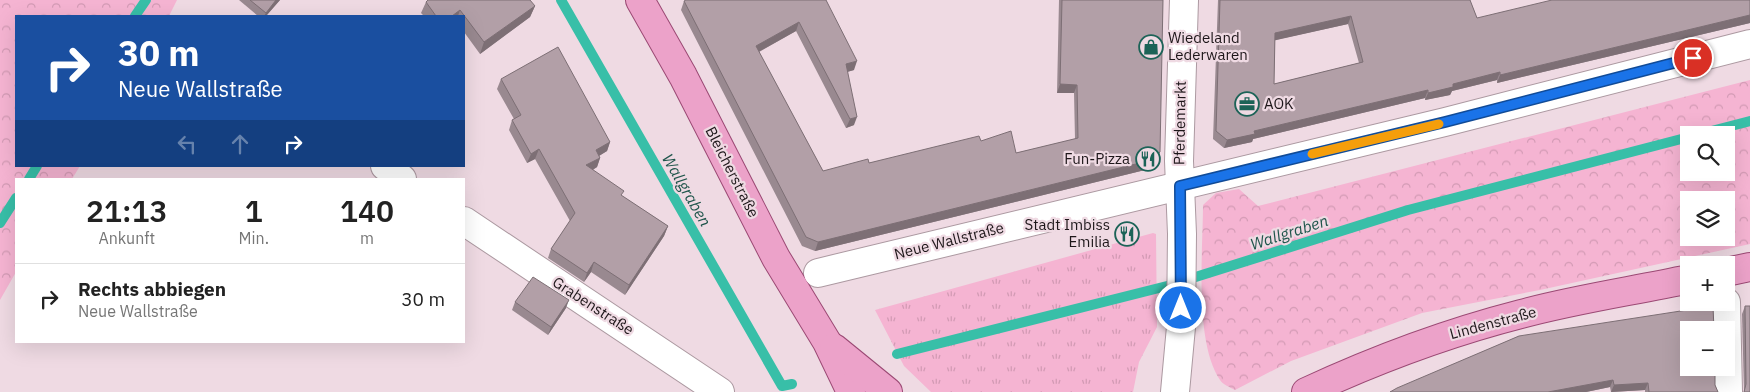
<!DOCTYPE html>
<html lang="de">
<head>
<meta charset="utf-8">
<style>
	body { margin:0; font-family:"IBM Plex Sans",sans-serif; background:#f6f6f6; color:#222; height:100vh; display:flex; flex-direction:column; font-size:19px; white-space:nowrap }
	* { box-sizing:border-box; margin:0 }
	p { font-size:16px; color:#767676 }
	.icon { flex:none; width:28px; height:28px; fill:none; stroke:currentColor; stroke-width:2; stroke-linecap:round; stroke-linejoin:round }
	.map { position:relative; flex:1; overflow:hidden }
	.drawer { position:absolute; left:15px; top:178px; width:450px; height:165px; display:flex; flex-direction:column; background:#fff; border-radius:0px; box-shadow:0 5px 20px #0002 }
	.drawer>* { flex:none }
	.top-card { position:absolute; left:15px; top:15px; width:450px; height:152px; border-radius:0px; box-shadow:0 5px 20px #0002; background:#1a4fa0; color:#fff; overflow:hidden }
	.controls { position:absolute; left:1680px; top:126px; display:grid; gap:10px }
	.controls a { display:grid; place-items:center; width:55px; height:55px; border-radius:0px; background:#fff; box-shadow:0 5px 20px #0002; font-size:25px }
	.pin { position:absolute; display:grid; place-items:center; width:42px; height:42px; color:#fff; margin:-21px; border:2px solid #fff; border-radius:50%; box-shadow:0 1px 5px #0007 }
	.me { position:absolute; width:55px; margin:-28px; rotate:0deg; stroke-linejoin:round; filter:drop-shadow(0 0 4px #0008) }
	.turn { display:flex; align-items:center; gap:18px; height:105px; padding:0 20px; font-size:22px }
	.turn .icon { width:65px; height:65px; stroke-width:2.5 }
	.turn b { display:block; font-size:35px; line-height:42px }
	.lanes { display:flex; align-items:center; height:48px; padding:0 20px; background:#0003; justify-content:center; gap:25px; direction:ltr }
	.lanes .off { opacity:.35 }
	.eta { display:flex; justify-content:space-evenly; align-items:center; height:85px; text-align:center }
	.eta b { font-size:30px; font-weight:600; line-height:35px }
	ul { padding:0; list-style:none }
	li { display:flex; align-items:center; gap:15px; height:70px; padding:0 20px; border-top:1px solid #e0e0e0 }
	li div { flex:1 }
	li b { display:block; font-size:19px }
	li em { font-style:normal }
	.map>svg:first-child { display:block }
</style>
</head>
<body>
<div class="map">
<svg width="1750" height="392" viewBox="0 0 1750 392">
	<defs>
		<pattern id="grass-tufts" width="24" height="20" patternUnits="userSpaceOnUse" patternTransform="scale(1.25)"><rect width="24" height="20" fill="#f5b4d2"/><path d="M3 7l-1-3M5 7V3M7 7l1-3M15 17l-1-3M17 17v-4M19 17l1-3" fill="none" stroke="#d29ab4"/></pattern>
		<pattern id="park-crowns" width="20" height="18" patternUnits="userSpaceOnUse" patternTransform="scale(1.25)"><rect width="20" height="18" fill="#f5b4d2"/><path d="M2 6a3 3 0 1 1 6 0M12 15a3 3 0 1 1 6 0" fill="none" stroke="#d29ab4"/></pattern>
	</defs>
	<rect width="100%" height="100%" fill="#efdae3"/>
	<path fill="url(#grass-tufts)" d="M1153,233L1156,234L1157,327L1139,362L1133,392H931L904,366L875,310Z"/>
	<g fill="url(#park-crowns)" fill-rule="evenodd">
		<path d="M0,0H177L169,16H16V166H80L72,179H16V272L0,300Z"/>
		<path d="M1750,80V244L1540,290L1422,313L1291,361L1235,390C1230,387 1223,385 1220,380C1194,341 1203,252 1203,205L1216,193L1239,189L1258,206ZM1689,135H1726V172H1689ZM1689,200H1726V238H1689Z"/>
	</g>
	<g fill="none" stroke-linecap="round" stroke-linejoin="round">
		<g stroke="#38bfa8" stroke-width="10">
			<path d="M561,0L782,386L792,384"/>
			<path d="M135,16L146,0"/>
			<path d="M1696,135L1750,121"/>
			<path d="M29,179L37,166"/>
			<path d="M0,223L16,198"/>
			<path d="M897,354L1167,286L1408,210L1689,137"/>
		</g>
		<g stroke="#ac99a1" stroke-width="30">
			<g id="minor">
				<path d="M385,166L402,179"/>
				<path d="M464,221L720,392"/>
				<path d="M818,273L1445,122L1750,44"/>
				<path d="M1726,302L1728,392"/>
				<path d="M1175,392L1181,327L1182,234L1179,161L1184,0"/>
			</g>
		</g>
		<g stroke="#9b4974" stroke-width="30">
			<g id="major">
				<path d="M640,0L683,76L776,258L827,342L851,392"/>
				<path d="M1726,272L1750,267"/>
				<path d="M834,348L888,392"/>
				<path d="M1306,392C1375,360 1447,333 1521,314C1576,299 1633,291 1689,279"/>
			</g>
		</g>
		<use href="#minor" stroke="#fff" stroke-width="28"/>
		<use href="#major" stroke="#eca2c9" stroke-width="28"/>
	</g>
	<g fill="#998990" fill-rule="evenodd">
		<path d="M239,0H280L266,16H258Z"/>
		<path d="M826,0L854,70L847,72L854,125L846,128L796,31L759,52L823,171L869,163L981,141L1016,153L1075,139L1074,93H1057L1059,0H1163L1157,160L1149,169L815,251L802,246L681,10L684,1Z"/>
		<path d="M1218,0H1470L1477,18L1750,0V23L1497,83V80L1452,91L1450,95L1425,100V98L1253,139L1252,142L1224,148L1213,139ZM1348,24L1359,63L1274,84L1275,40Z"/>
		<path d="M426,2L535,6L530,17L480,54L464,32V16H424L421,13Z"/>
		<path d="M501,79L610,142L607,151L599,156L600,158L597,167L593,170L622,196L668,226L664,236L625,295L591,272L584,282L548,258L551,249L570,221L535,159L527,163L509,130L512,120L514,119L497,89Z"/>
		<path d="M515,302L566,308L548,335L512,310Z"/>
		<path d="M1745,306L1750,392H1744L1742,314Z"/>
		<path d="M1519,336L1715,385L1718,392H1645V390L1611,392L1610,387L1586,392H1390Z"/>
	</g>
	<g fill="#7d6f75">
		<path d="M276,0H280L266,16H264L266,13Z"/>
		<path d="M535,6L530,17L480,54L484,42Z"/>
		<path d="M460,10L458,16H452Z"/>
		<path d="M1750,15V23L1497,83L1500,75Z"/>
		<path d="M1351,16L1348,24L1272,41L1275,33Z"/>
		<path d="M799,22L796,31L753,55L756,46Z"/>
		<path d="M857,61L854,70L843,73L846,64Z"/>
		<path d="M1500,72L1497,80L1452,91L1450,95L1425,100L1428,93L1453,84Z"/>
		<path d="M1060,84L1077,85L1074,93H1057Z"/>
		<path d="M1428,90L1425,98L1253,139L1252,142L1224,148L1227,140L1254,131Z"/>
		<path d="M857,117L854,125L846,128L850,119Z"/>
		<path d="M610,142L607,151L592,160L596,150Z"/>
		<path d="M539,149L535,159L527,163L531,154Z"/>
		<path d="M1160,152L1157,160L1149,169L815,251L818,242Z"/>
		<path d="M600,158L597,167L583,175L586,165Z"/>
		<path d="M668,226L664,236L625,295L629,285Z"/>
		<path d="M594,262L591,272L584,282L587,273Z"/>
		<path d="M569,300L566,308L548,335L551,327Z"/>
		<path d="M1613,380L1610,387L1586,392H1548Z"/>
		<path d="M1648,383L1645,390L1611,392L1614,385Z"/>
	</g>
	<g fill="#b29fa7" stroke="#7d6f75" fill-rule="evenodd">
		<path d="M250,0H276L266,13Z"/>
		<path d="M428,0H530L535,6L484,42L460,10L452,16H436L426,2Z"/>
		<path d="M686,0H826L857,61L846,64L857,117L850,119L799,22L756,46L823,171L868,159L869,163L979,136L981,141L1011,131L1016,153L1078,138L1077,85L1060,84L1062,0H1163L1160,152L1152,160L818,242L806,237L684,1Z"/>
		<path d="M1220,0H1470L1477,18L1552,0H1750V15L1500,75V72L1453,84V87L1428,93V90L1254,131L1255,134L1227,140L1216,131ZM1351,16L1363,62L1274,84L1275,33Z"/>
		<path d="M558,47L610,142L596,150L600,158L586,165L624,191L621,195L668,226L629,285L594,262L587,273L551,249L575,213L539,149L531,154L512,120L521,115L501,79Z"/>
		<path d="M533,277L569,300L551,327L515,302Z"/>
		<path d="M1713,306L1714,330H1689V368H1715V385L1718,392H1649L1648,383L1614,385L1613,380L1548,392H1390L1397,388L1519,336Z"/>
		<path d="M1745,306H1750V392H1744L1746,384Z"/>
	</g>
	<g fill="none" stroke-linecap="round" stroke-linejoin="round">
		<g stroke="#114b97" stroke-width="12">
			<path id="route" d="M1181,308L1180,186L1445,122L1693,58"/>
		</g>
		<use href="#route" stroke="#1a73e8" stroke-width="9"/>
		<path stroke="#f59e0b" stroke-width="9" d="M1312,154L1439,124"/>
	</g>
	<defs>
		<g id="shop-ring" transform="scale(1.25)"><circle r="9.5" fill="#efdae3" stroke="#1c6357" stroke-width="1.5"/><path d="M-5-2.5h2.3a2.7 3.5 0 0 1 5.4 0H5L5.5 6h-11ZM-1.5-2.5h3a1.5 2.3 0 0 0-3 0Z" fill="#1c6357"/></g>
		<g id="office-ring" transform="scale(1.25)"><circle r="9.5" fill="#efdae3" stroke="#1c6357" stroke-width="1.5"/><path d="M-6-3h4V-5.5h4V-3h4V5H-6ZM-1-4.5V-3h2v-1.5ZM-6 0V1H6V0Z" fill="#1c6357"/></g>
		<g id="restaurant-ring" transform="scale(1.25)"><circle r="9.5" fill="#efdae3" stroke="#1c6357" stroke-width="1.5"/><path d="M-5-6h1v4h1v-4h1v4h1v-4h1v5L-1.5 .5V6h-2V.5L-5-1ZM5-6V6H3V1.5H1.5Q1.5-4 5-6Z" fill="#1c6357"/></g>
	</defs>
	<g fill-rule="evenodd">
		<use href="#shop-ring" x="1151" y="47"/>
		<use href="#office-ring" x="1247" y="104"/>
		<use href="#restaurant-ring" x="1148" y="159"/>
		<use href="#restaurant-ring" x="1127" y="234"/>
	</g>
	<g text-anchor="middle" stroke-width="4.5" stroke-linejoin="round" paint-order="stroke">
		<g font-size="15" fill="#1e171a" stroke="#efdae3" text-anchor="start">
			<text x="1168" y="43">Wiedeland<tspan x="1168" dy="17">Lederwaren</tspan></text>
			<text x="1264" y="109">AOK</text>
			<text x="1130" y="164" text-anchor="end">Fun-Pizza</text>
			<text x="1110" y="230" text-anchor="end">Stadt Imbiss<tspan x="1110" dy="17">Emilia</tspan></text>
		</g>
		<g font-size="15" fill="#1e171a" stroke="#efdae3">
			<text transform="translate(1180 123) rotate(-89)" y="5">Pferdemarkt</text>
			<text transform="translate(732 172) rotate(63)" y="5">Bleicherstraße</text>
			<text transform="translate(949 241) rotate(-14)" y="5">Neue Wallstraße</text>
			<text transform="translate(593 306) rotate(33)" y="5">Grabenstraße</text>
			<text transform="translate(1493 323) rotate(-15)" y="5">Lindenstraße</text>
		</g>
		<g font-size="16" font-style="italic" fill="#1f554b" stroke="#efdae3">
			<text transform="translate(687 190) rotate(60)" y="6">Wallgraben</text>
			<text transform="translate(1289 232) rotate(-18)" y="6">Wallgraben</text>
		</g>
	</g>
</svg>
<div class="controls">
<a><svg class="icon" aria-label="search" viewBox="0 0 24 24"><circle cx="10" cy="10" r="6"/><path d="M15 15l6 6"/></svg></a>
<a><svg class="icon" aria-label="layers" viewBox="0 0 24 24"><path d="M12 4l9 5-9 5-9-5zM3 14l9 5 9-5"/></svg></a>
<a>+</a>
<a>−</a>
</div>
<div class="pin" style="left:1693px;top:58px;background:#d93025"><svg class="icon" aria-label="arrive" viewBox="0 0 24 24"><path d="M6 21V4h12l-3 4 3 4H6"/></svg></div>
<svg class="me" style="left:1181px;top:308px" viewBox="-20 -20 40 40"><circle r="17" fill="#1a73e8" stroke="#fff" stroke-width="3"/><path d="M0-11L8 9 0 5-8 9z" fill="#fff"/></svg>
<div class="top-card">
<div class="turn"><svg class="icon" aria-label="right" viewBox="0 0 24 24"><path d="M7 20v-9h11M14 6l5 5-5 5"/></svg><div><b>30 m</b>Neue Wallstraße</div></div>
<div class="lanes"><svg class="icon off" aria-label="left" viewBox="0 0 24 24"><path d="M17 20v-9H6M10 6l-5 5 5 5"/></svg><svg class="icon off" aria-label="ahead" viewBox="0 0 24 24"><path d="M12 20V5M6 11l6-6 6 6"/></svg><svg class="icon" aria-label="right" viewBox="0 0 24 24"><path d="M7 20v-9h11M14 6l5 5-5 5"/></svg></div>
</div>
<section class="drawer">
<div class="eta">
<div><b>21:13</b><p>Ankunft</p></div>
<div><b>1</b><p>Min.</p></div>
<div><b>140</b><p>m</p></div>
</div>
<ul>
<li><svg class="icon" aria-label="right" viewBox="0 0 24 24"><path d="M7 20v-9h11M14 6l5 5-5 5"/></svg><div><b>Rechts abbiegen</b><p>Neue Wallstraße</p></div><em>30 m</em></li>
</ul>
</section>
</div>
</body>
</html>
